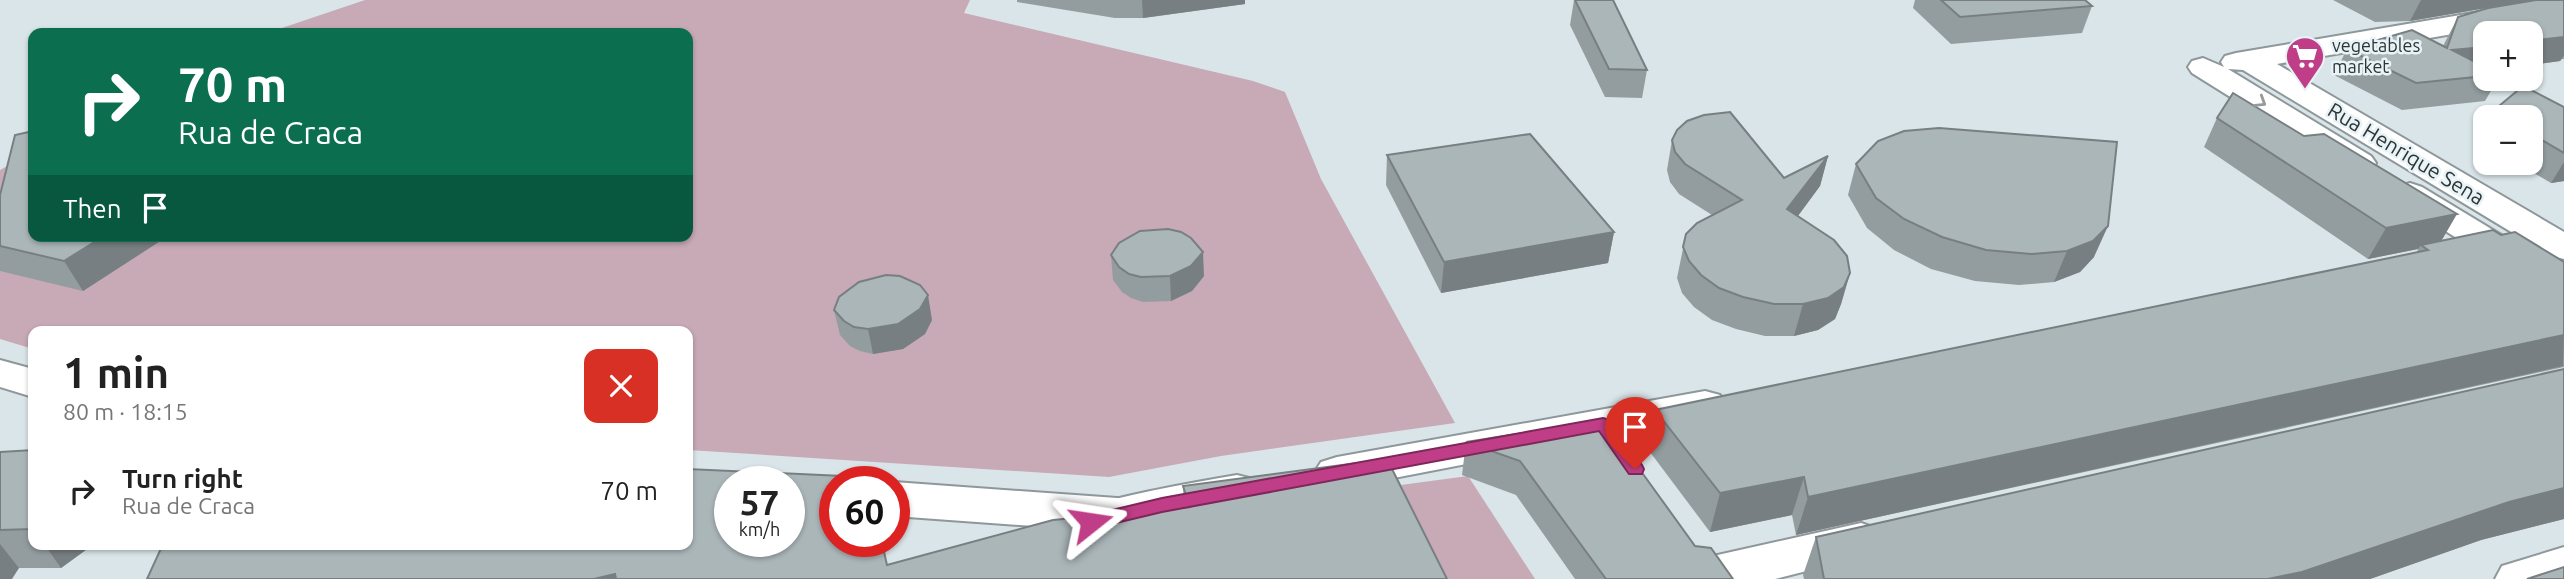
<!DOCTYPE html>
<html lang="en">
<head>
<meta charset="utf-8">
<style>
	body { margin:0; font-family:Ubuntu,sans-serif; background:#f2f2f2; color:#222; height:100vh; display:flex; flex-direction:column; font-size:26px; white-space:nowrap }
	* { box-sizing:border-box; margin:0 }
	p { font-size:23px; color:#767676 }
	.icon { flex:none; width:38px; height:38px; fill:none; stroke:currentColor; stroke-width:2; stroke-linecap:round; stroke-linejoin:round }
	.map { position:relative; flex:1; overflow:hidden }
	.drawer { position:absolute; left:28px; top:326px; width:665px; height:224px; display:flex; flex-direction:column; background:#fff; border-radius:14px; box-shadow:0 2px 5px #0004 }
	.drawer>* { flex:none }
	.banner { position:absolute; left:28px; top:28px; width:665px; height:214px; border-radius:14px; box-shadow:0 2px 5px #0004; background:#0b6e4f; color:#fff; overflow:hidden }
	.buttons { position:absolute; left:2473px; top:21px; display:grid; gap:14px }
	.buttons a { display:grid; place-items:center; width:70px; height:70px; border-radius:14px; background:#fff; box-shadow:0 2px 5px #0004; font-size:35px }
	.speed { position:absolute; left:714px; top:466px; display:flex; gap:14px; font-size:35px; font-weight:700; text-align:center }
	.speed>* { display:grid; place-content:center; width:91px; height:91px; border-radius:50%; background:#fff; box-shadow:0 2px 5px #0004; line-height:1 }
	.speed small { font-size:18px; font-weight:400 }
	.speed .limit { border:10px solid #d22; background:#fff; color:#111 }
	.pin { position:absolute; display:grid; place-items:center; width:60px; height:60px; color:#fff; margin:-72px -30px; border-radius:50% 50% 50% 0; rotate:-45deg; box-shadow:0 0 7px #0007 }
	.pin .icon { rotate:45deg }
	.me { position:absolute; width:77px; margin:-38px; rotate:75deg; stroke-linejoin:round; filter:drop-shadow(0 0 5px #0008) }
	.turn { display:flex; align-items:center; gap:24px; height:147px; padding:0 35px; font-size:32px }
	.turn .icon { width:91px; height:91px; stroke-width:2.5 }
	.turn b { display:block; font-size:49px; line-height:60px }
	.then { display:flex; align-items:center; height:66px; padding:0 35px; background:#0003; gap:14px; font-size:26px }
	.round { display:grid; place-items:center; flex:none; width:74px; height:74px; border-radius:14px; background:#f2f2f2 }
	.summary { display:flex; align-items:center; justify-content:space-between; height:119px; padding:0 35px }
	h1 { font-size:42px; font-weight:700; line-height:52px }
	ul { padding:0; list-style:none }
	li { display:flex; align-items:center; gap:21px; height:91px; padding:0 35px }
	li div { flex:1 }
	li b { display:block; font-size:26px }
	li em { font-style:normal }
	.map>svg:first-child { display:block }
</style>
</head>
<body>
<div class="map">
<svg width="2564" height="579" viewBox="0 0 2564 579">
	<rect width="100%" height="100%" fill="#dae5e9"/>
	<g fill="#c8a9b6">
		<path d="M365,0H970L964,13L1253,81L1285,92L1321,179L1455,423L1221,456L1109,477L688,450V331H33V349L0,339V170L33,152V236H688V33H267Z"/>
		<path d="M1468,476L1535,579H1445L1401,485Z"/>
	</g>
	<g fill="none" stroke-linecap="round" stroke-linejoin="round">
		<g stroke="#8e989b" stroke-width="4">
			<g id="minor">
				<path d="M0,360L33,369V397L0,387Z"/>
				<path d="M894,482L1117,498L1133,503L1140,515L1133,527L1117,532L894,516Z"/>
				<path d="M1861,523L1878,529L1885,541L1878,553L1775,579H1691L1689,575L1696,562L1713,556Z"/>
				<path d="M2564,547V579H2495L2502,566Z"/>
			</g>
		</g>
		<g stroke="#8e989b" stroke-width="4">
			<g id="major">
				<path d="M2549,0H2564V15L2277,64L2564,232V259L2551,256L2243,70L2228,69L2371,156L2376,163L2371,170L2359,173L2347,170L2192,73L2188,67L2192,61L2203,58L2224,67L2221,62L2225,56L2236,53Z"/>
				<path d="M2410,183L2422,187L2564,273V301L2550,297L2398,201L2392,194L2398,187Z"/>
				<path d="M1705,391L1720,395L1726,405L1720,415L1337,489L1321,484L1314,473L1321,462L1337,457Z"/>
				<path d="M1237,475L1253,479L1260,491L1253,503L1077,543L1060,538L1054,526L1060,514C1118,496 1178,485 1237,475Z"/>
			</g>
		</g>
		<use href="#minor" fill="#fff" fill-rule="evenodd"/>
		<use href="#major" fill="#fff" fill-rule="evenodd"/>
	</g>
	<g fill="#939d9f">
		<path d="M1017,0H1245V4L1143,18H1115L1017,2Z"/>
		<path d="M1574,0H1613L1647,70L1642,98L1605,97L1570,25Z"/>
		<path d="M1915,0H2085L2092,6L2082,33L1951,44L1913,8Z"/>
		<path d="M2333,0H2533L2410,21L2375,22Z"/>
		<path d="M2564,0V59H2562L2560,61L2530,65V33H2485V79H2498L2485,101L2402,110L2334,75L2347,49L2443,46L2458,17Z"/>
		<path d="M2564,107V181L2551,183L2517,163H2530V117H2490L2493,111Z"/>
		<path d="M2217,118L2441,241L2501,235L2564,262V367L1796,535L1792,515L1710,532L1647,448L1655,410L2417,252L2418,249L2368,259L2204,147Z"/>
		<path d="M2485,125V143L2477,139Z"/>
		<path d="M1672,140L1784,178L1828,156L1820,186L1798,216L1850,273L1841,304L1835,319L1818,330L1794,336H1765L1736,329L1712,320L1694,307L1682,293L1677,278L1686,234L1712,215L1679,194L1670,182L1667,170Z"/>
		<path d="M1387,155L1614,232L1608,263L1441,293L1386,185Z"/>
		<path d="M1856,164L2094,257L2080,272L2054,282L2019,285L1975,281L1931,269L1894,250L1867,228L1848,195Z"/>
		<path d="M0,195L33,236H168L83,291L0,271Z"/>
		<path d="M1111,255L1204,276L1192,291L1171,301L1143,302L1131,298L1122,292L1113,280Z"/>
		<path d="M834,310L932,320L925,334L903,349L873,354L860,351L850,346L840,335Z"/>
		<path d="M2564,369V519L2481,540L2370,579H1804L1803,575L1816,537Z"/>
		<path d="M1604,420L1695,546L1733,579H1575L1516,495L1462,475L1466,442Z"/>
		<path d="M33,450V544H94L61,568H19L0,579V452Z"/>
		<path d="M1183,486L1447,579H147L881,543L887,565L1184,507Z"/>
	</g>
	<g fill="#787f82">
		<path d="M1142,0H1245V4L1143,18Z"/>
		<path d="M2421,0H2533L2410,21Z"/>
		<path d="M2564,37V55L2560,61L2530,65V41Z"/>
		<path d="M2485,47V71L2452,50Z"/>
		<path d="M1828,156L1820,186L1780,240L1787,209Z"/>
		<path d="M2564,162V181L2551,183Z"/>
		<path d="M2457,214L2439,245H2421L2418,249L2368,259L2386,228Z"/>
		<path d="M2108,226L2094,257L2080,272L2054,282L2067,251Z"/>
		<path d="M1614,232L1608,263L1441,293L1444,262Z"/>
		<path d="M104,236H168L83,291L64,261Z"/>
		<path d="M1203,252L1204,276L1192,291L1171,301L1170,276Z"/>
		<path d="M1850,273L1841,304L1835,319L1818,330L1794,336L1803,304Z"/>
		<path d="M928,295L932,320L925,334L903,349L873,354L868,329Z"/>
		<path d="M2564,335L2563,366L1796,535L1808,497Z"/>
		<path d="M1804,477L1792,515L1710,532L1720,493Z"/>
		<path d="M2564,488V519L2481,540L2370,579H2268L2509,502Z"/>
		<path d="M846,541H881L885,557Z"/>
		<path d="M0,544L19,568L12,579H0Z"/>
		<path d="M44,544H94L61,568Z"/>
		<path d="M615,574L617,579H594Z"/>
	</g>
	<g fill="#abb6b9" stroke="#787f82" stroke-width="2" fill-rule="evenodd">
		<path d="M1575,0H1613L1647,70L1609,69Z"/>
		<path d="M1941,0H2085L2092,6L1960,17Z"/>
		<path d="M2536,0H2564V37L2530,41V33H2485V47L2452,50L2485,67V76L2416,83L2347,49L2412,30L2447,48L2458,17L2488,8Z"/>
		<path d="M2523,86L2564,107V153L2530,133V117H2503L2493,111Z"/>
		<path d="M2233,93L2304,136L2324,134L2457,214L2386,228L2217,118Z"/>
		<path d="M1730,112L1784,178L1828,156L1787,209L1834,240L1847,256L1850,273L1844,287L1828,298L1803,304H1774L1743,297L1719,288L1701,275L1689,261L1683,247L1686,234L1697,223L1742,200L1685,164L1675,152L1672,140L1677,130L1687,121L1704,115Z"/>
		<path d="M1939,128L2117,142L2108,226L2093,241L2067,251L2031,254L1986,250L1942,237L1904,219L1876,198L1856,164L1878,141L1904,131Z"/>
		<path d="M33,131V236H104L64,261L0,246V195L15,135Z"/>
		<path d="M1530,134L1614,232L1444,262L1387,155Z"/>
		<path d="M1168,229L1181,232L1191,238L1203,252L1191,266L1170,276L1141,277L1129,274L1119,267L1111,255L1119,243L1140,231Z"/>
		<path d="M2493,230L2501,235L2515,232L2564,262V335L1808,497L1804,477L1720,493L1655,410L2428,250L2421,245Z"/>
		<path d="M886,275L900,276L920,285L928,295L920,309L898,324L868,329L854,327L844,321L834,310L839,297L859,282Z"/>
		<path d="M2564,369V488L2509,502L2302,572L2268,579H1824L1816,537Z"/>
		<path d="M1604,420L1695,546L1711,548L1733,579H1606L1520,461L1466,442Z"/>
		<path d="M33,450V529L0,530V452Z"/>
		<path d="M1387,459L1447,579H616L615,574L594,579H147L163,544H688V469L864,477L865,481H835V541L882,543L887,565L1053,520L1190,507L1183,486ZM730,481H789V541H730Z"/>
		<path d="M2564,567V579H2527Z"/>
	</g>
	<defs><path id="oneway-chevron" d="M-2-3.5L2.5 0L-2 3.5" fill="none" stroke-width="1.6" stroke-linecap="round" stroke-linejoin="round" transform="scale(1.75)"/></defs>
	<use stroke="#979a9a" href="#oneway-chevron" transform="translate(2261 102) rotate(32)"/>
	<path fill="#c03e87" stroke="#7d2858" stroke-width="2" d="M1603,418L1610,420L1642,465L1644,469L1642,474H1629L1599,431L1162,512L1091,529L1084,527L1081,522L1084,517L1091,515L1162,498Z"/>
	<defs>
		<g id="supermarket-pin" transform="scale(2.0125)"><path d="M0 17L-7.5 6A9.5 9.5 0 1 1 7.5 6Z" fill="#c03e87" stroke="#e7f3f6"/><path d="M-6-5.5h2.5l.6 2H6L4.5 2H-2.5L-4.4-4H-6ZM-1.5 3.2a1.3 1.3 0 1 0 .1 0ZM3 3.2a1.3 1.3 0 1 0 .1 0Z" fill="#fff"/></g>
	</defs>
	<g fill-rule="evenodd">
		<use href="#supermarket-pin" x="2305" y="56"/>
	</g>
	<g text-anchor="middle" stroke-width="5" stroke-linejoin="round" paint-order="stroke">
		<g font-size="18" fill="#2f3435" stroke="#e7f3f6" text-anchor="start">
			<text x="2332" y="52">vegetables<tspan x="2332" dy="21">market</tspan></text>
		</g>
		<g font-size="21" fill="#2f3435" stroke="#e7f3f6">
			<text transform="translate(2406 154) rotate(31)" y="7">Rua Henrique Sena</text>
		</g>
	</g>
</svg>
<div class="buttons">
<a>+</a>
<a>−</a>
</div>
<div class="speed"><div>57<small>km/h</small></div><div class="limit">60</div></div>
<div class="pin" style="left:1635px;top:469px;background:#d93025"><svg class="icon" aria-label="arrive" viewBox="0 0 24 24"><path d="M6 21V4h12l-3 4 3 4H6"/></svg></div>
<svg class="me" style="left:1091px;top:522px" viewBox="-20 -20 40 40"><path d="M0-17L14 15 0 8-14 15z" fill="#c03e87" stroke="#fff" stroke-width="4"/></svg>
<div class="banner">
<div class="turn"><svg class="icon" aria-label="right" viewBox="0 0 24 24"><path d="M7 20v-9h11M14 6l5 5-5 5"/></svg><div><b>70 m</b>Rua de Craca</div></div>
<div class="then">Then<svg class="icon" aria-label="arrive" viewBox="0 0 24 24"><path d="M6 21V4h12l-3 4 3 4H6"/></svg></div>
</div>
<section class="drawer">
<div class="summary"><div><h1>1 min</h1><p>80 m · 18:15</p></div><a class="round" style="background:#d93025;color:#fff"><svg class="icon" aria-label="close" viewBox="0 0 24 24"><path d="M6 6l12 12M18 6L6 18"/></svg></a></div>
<ul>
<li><svg class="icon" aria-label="right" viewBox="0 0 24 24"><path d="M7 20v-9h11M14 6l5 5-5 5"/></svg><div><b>Turn right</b><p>Rua de Craca</p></div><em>70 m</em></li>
</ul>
</section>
</div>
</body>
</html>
